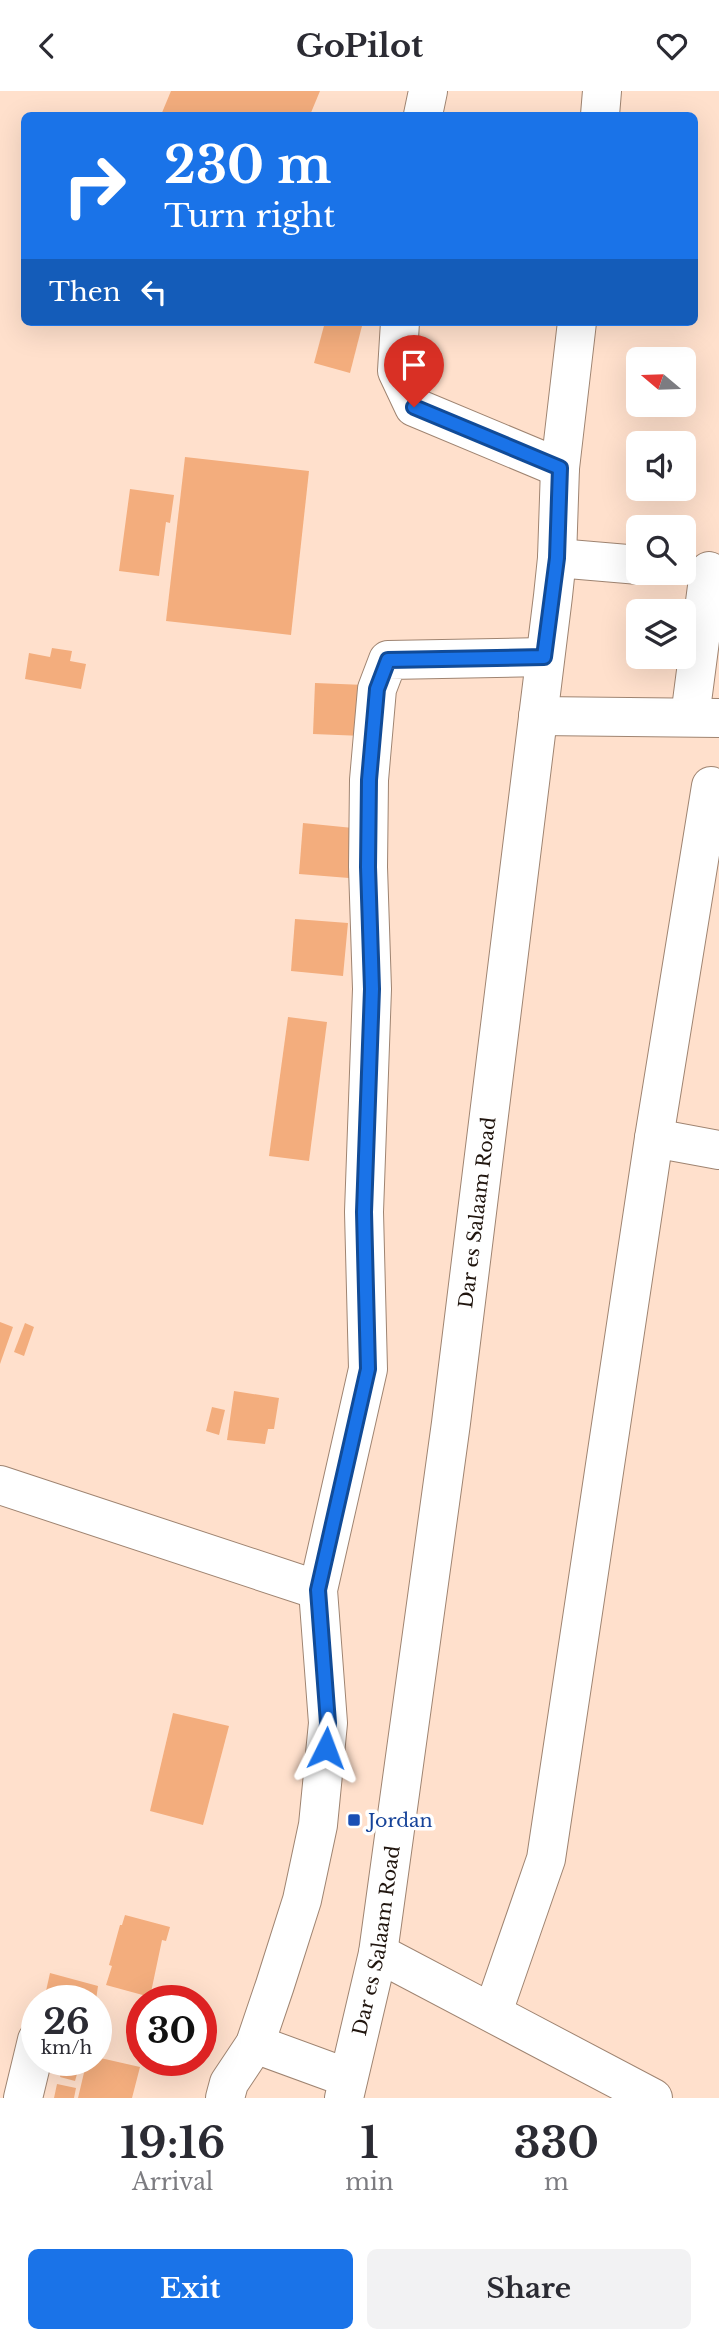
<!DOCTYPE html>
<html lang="en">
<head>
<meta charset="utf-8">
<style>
	body { margin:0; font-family:"Libre Baskerville",serif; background:#f2f2f3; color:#2b2b33; height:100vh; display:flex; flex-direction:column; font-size:26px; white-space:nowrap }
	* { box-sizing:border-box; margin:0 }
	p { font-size:23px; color:#7c7c81 }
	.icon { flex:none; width:38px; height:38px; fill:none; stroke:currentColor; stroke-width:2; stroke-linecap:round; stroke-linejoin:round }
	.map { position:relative; height:2007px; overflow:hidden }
	.details { display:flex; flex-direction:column; background:#fff; flex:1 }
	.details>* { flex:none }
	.guide { position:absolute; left:21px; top:21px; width:677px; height:214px; border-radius:10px; box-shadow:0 7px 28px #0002; background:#1a73e8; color:#fff; overflow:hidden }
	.needle { width:46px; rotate:289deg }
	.tools { position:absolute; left:626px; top:256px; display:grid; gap:14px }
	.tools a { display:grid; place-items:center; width:70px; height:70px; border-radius:10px; background:#fff; box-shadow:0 7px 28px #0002; font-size:35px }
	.speed { position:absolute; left:21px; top:1894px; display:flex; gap:14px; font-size:35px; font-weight:700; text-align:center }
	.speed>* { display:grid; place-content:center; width:91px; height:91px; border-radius:50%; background:#fff; box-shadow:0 7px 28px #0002; line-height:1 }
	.speed small { font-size:18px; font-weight:400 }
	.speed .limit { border:10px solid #d22; background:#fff; color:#111 }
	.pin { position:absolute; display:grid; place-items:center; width:60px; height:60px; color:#fff; margin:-72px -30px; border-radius:50% 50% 50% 0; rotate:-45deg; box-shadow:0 0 7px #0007 }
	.pin .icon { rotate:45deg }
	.me { position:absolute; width:77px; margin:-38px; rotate:3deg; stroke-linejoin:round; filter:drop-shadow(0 0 5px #0008) }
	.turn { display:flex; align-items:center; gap:24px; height:147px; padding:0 28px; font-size:32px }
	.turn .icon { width:91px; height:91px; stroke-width:2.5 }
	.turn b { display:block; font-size:49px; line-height:60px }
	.then { display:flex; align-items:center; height:66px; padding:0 28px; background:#0003; gap:14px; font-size:26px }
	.eta { display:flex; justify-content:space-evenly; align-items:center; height:119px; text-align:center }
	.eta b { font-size:42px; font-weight:700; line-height:49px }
	.primary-button { display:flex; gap:14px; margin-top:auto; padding:14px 28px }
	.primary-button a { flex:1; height:80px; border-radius:10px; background:#1a73e8; color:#fff; font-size:28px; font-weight:700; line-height:80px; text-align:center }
	.primary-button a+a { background:#f2f2f3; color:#2b2b33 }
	header { display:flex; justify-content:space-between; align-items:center; height:91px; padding:0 28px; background:#fff; font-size:32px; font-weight:700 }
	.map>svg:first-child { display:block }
</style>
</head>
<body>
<header><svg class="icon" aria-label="back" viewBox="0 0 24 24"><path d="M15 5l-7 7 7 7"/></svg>GoPilot<svg class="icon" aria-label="heart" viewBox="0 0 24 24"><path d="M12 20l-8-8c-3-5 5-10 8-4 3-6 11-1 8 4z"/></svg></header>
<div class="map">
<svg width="719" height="2007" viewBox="0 0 719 2007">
	<rect width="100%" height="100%" fill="#ffe0cc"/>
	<g fill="#f3ad7d">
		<path d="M171,0H320L310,24H161Z"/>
		<path d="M325,231H363L350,282L314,272Z"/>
		<path d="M185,366L309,380L291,544L166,530Z"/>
		<path d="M130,398L174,404L170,432L166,431L159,485L119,480Z"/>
		<path d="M52,557L72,560L70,570L86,573L81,598L25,588L29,562L50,566Z"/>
		<path d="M315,592L365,594L363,645L313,643Z"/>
		<path d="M303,732L353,737L349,787L299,783Z"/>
		<path d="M295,828L348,832L343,885L291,880Z"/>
		<path d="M288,926L327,931L309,1070L269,1065Z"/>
		<path d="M0,1231L13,1236L0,1273Z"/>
		<path d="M25,1232L34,1236L24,1265L14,1261Z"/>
		<path d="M234,1300L279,1307L274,1338H268L265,1353L227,1349Z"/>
		<path d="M212,1316L225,1319L219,1344L206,1340Z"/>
		<path d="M173,1622L229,1635L203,1734L150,1720Z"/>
		<path d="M125,1824L170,1836L166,1850L162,1849L150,1906L106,1894L112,1875L109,1874L120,1834H122Z"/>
		<path d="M50,1882L98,1895L96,1909H44Z"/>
		<path d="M96,1966L140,1976L132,2007H78L87,1969H96Z"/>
		<path d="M65,1969H81L75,1990L60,1986Z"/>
		<path d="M57,1993L76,1997L74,2007H54Z"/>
	</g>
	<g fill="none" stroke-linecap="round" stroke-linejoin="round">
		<g stroke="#9f8471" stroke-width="40">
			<g id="minor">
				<path d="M423,24L428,0"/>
				<path d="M400,231L397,280L414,316L560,377"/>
				<path d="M557,467L639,474"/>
				<path d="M538,625L719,627"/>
				<path d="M690,626L709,480"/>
				<path d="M654,1047L719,1059"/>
				<path d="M0,1394L318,1499"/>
				<path d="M378,1862L653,2007"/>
				<path d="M493,1921L546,1768L654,1047L711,695"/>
				<path d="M255,1953L348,1987"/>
				<path d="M23,2007L37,1949"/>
				<path d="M225,2007L229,1992L255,1953L275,1894L302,1809L318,1734L328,1632L318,1499L368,1278L364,1121L372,898L368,776L369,689L377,598L388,569L544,566"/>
			</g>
		</g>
		<g stroke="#9f8471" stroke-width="40">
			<g id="highway">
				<path d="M600,24L602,0"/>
				<path id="s1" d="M344,2007L378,1862L451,1332L553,505L557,467L560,377L577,231"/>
			</g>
		</g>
		<use href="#minor" stroke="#fff" stroke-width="38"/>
		<use href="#highway" stroke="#fff" stroke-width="38"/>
	</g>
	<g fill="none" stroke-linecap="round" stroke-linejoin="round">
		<g stroke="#114b97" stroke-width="18">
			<path id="route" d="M326,1657L328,1632L318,1499L368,1278L364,1121L372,898L368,776L369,689L377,598L388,569L544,566L557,467L560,377L414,316"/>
		</g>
		<use href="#route" stroke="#1a73e8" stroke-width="12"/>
	</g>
	<rect fill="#1a4fb4" stroke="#fff" stroke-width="2.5" x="347" y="1722" width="14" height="14" rx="3.5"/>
	<g text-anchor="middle" stroke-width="7" stroke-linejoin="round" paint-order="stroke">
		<g font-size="19" fill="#20150e" stroke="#fff">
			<text dy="7" stroke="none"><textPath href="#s1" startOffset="896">Dar es Salaam Road</textPath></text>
			<text dy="7" stroke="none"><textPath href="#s1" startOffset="161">Dar es Salaam Road</textPath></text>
		</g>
		<g font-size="19" fill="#164399" stroke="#fff" text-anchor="start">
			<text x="368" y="1736">Jordan</text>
		</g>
	</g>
</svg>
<div class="tools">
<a><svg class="needle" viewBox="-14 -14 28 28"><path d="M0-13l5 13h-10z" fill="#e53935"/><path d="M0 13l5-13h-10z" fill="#7c7c81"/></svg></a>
<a><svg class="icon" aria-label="sound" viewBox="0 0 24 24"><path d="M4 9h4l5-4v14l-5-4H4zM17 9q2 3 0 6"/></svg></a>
<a><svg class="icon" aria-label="search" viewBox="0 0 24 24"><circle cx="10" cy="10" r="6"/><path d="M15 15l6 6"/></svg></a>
<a><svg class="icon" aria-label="layers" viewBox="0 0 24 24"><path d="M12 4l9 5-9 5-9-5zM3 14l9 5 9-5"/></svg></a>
</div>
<div class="speed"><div>26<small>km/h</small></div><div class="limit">30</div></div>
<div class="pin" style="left:414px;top:316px;background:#d93025"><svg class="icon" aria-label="arrive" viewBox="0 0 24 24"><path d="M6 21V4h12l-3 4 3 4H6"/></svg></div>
<svg class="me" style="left:326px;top:1657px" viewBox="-20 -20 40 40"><path d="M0-17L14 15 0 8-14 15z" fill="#1a73e8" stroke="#fff" stroke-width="4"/></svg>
<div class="guide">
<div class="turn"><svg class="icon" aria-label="right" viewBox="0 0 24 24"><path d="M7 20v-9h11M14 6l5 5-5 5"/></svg><div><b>230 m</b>Turn right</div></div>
<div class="then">Then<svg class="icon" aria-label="left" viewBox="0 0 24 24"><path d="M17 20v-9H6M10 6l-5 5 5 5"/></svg></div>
</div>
</div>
<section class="details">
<div class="eta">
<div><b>19:16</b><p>Arrival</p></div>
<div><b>1</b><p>min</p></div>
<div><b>330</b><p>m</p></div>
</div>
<div class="primary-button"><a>Exit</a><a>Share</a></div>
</section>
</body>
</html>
